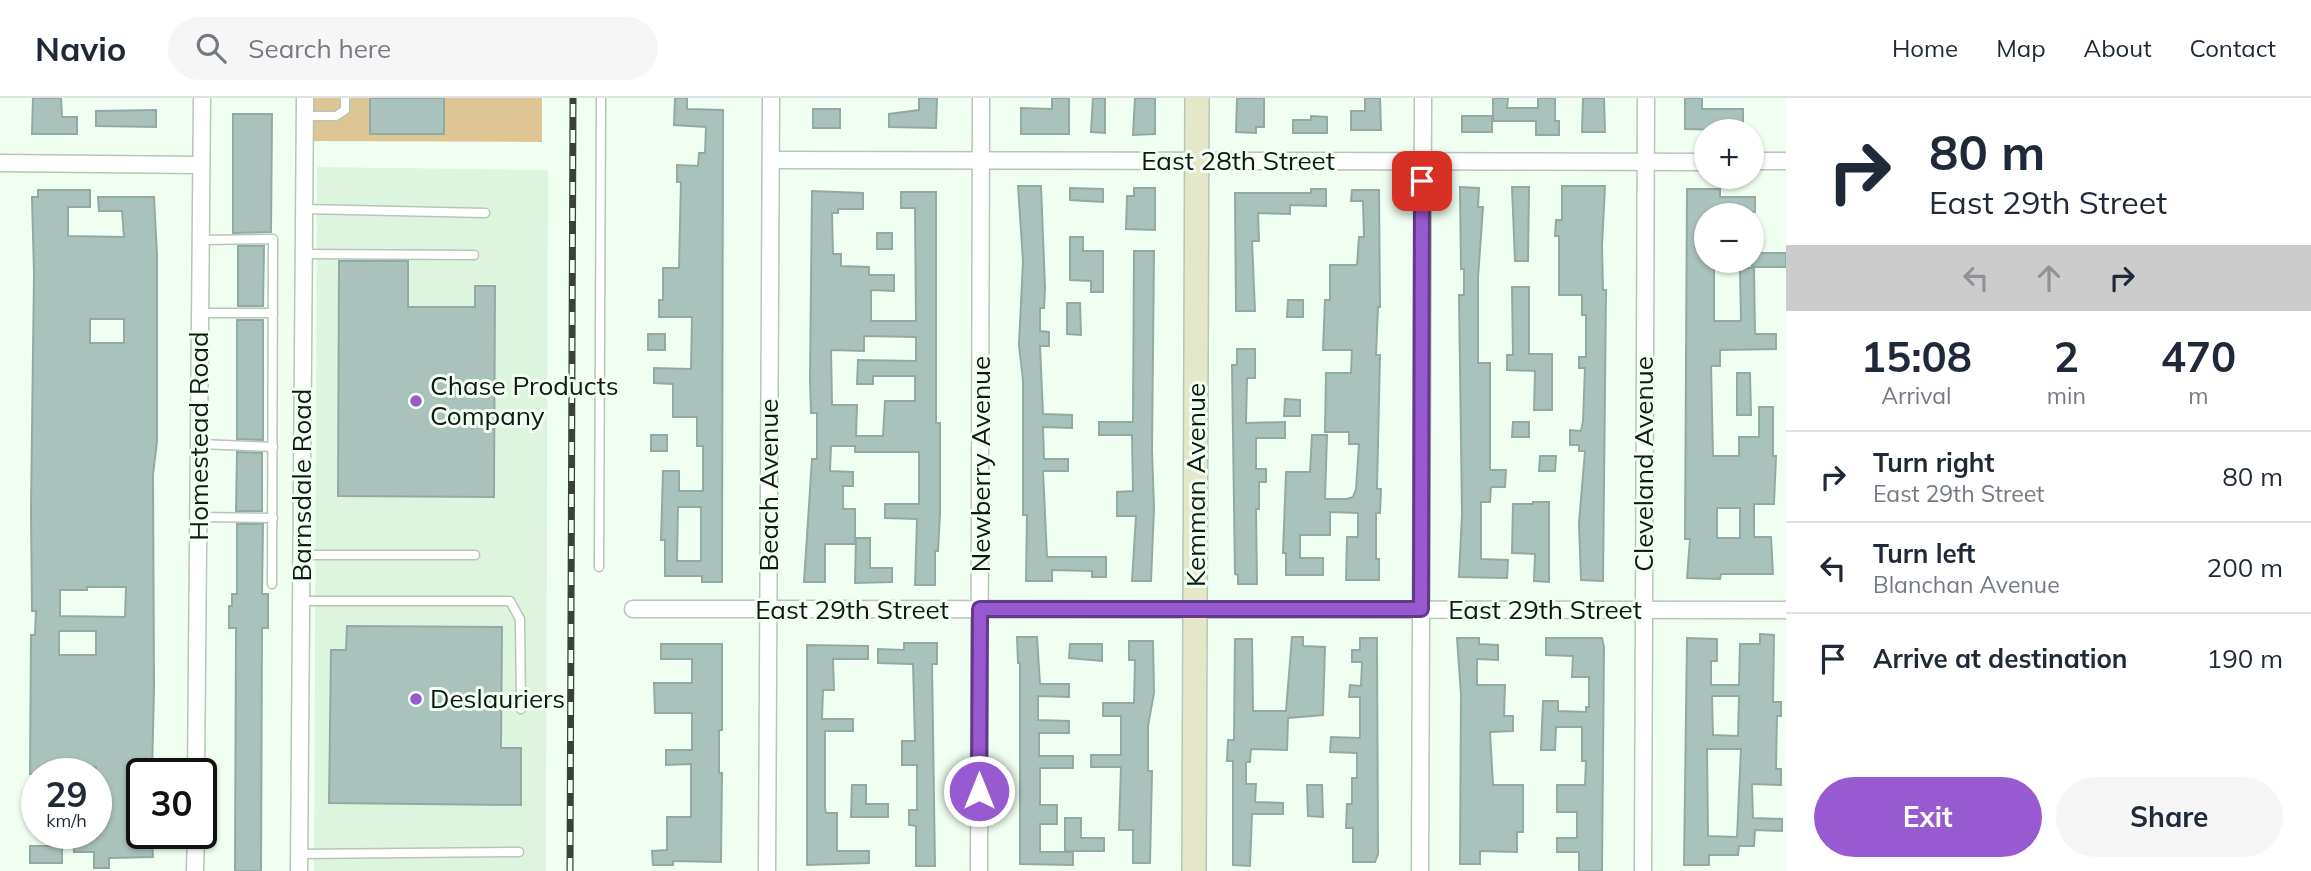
<!DOCTYPE html>
<html lang="en">
<head>
<meta charset="utf-8">
<style>
	body { margin:0; font-family:Mulish,sans-serif; background:#f6f6f7; color:#1f2937; height:100vh; display:flex; flex-direction:column; font-size:26px; white-space:nowrap }
	* { box-sizing:border-box; margin:0 }
	p { font-size:23px; color:#747a83 }
	.icon { flex:none; width:38px; height:38px; fill:none; stroke:currentColor; stroke-width:2; stroke-linecap:round; stroke-linejoin:round }
	.map { position:relative; flex:1; overflow:hidden }
	.panel { display:flex; flex-direction:column; background:#fff; width:525px }
	.panel>* { flex:none }
	.guide { background:#fff; color:#1f2937; overflow:hidden }
	.controls { position:absolute; left:1694px; top:21px; display:grid; gap:14px }
	.controls a { display:grid; place-items:center; width:70px; height:70px; border-radius:50%; background:#fff; box-shadow:0 2px 5px #0004; font-size:35px }
	.speed { position:absolute; left:21px; top:660px; display:flex; gap:14px; font-size:35px; font-weight:700; text-align:center }
	.speed>* { display:grid; place-content:center; width:91px; height:91px; border-radius:50%; background:#fff; box-shadow:0 2px 5px #0004; line-height:1 }
	.speed small { font-size:18px; font-weight:400 }
	.speed .limit { border:4px solid #111; border-radius:10px; background:#fff; color:#111 }
	.pin { position:absolute; display:grid; place-items:center; width:60px; height:60px; color:#fff; margin:-30px; border-radius:14px; box-shadow:0 4px 10px #0006 }
	.me { position:absolute; width:77px; margin:-38px; rotate:0deg; stroke-linejoin:round; filter:drop-shadow(0 0 5px #0008) }
	.turn { display:flex; align-items:center; gap:24px; height:147px; padding:0 28px; font-size:32px }
	.turn .icon { width:91px; height:91px; stroke-width:2.5 }
	.turn b { display:block; font-size:49px; line-height:60px }
	.lanes { display:flex; align-items:center; height:66px; padding:0 28px; background:#0003; justify-content:center; gap:35px; direction:ltr }
	.lanes .off { opacity:.35 }
	.eta { display:flex; justify-content:space-evenly; align-items:center; height:119px; text-align:center }
	.eta b { font-size:42px; font-weight:700; line-height:49px }
	.action { display:flex; gap:14px; margin-top:auto; padding:14px 28px }
	.action a { flex:1; height:80px; border-radius:42px; background:#985ad1; color:#fff; font-size:28px; font-weight:700; line-height:80px; text-align:center }
	.action a+a { background:#f6f6f7; color:#1f2937 }
	ul { padding:0; list-style:none }
	li { display:flex; align-items:center; gap:21px; height:91px; padding:0 28px; border-top:2px solid #e0e1e3 }
	li div { flex:1 }
	li b { display:block; font-size:26px }
	li em { font-style:normal }
	header { display:flex; align-items:center; gap:42px; box-sizing:border-box; height:98px; padding:0 35px; background:#fff; border-bottom:2px solid #e0e1e3 }
	header strong { font-size:33px }
	nav { display:flex; gap:38px; margin-inline-start:auto; font-size:24px }
	.search { width:490px; height:63px; background:#f6f6f7; display:flex; align-items:center; gap:18px; box-sizing:border-box; padding:0 24px; border-radius:38px; color:#747a83; font-size:26px }
	main { display:flex; flex:1; min-height:0 }
	.map>svg:first-child { display:block }
</style>
</head>
<body>
<header>
<strong>Navio</strong>
<div class="search"><svg class="icon" aria-label="search" viewBox="0 0 24 24"><circle cx="10" cy="10" r="6"/><path d="M15 15l6 6"/></svg>Search here</div>
<nav><a>Home</a><a>Map</a><a>About</a><a>Contact</a></nav>
</header>
<main>
<div class="map">
<svg width="1786" height="773" viewBox="0 0 1786 773">
	<rect width="100%" height="100%" fill="#f1fff2"/>
	<path fill="#ddf5df" d="M317,69L548,72L546,773H314Z"/>
	<path fill="#dec594" d="M308,0H542V44L307,43Z"/>
	<g fill="#aac2bc" stroke="#92aaa4" stroke-width="2" fill-rule="evenodd">
		<path d="M33,0H61L62,19H77V36H32Z"/>
		<rect x="370" y="0" width="74" height="36"/>
		<path d="M675,0H687V11L723,12L722,484H702V478H665V442H661L663,373H679V393H703V348H697V319H673V286L654,285V270L691,271L692,219H659V202H663V170H679L681,84H677V67L698,68L699,55H705L706,29L674,27ZM678,409H701V463H677Z"/>
		<path d="M919,0H937L936,30L889,29V16L919,12Z"/>
		<path d="M1052,0H1069V36H1021V10L1052,11Z"/>
		<path d="M1093,0H1105V35L1091,34Z"/>
		<path d="M1135,0H1155V36L1133,37Z"/>
		<path d="M1237,0H1264V29H1256V35L1236,34Z"/>
		<path d="M1365,0H1380L1381,32H1351V13H1365Z"/>
		<path d="M1493,0H1508L1507,10H1538V0H1555V23H1559V37H1536V23H1493Z"/>
		<path d="M1583,0H1604L1605,34H1582Z"/>
		<path d="M1685,0H1702V11H1743V27L1722,28V32L1685,31Z"/>
		<rect x="813" y="11" width="27" height="19"/>
		<path d="M156,12V29L96,28V13Z"/>
		<path d="M233,16H272L271,134L233,135Z"/>
		<path d="M1311,18L1327,19V35H1293V22H1311Z"/>
		<rect x="1462" y="18" width="30" height="16"/>
		<path d="M1018,88H1041L1045,189L1044,210H1040V233L1049,234V248H1040L1043,316L1072,317V330L1043,329L1044,361H1068V373H1043L1047,459H1106V479H1092V473L1052,472V483H1026L1027,417H1023V282L1019,247L1023,163Z"/>
		<path d="M1562,88H1605L1602,148L1603,192H1606L1603,483L1581,482L1579,425L1585,353H1579V347H1570V332L1581,333L1583,323L1585,270H1579V259H1586V217H1582V197H1559V138H1555L1556,122H1562Z"/>
		<path d="M1460,89L1479,90L1478,109H1483L1478,180V265H1490V372H1506L1505,389H1491L1490,404H1481V461L1508,462L1507,480L1459,479L1462,416L1459,197H1464V171H1461Z"/>
		<path d="M1512,89H1529L1528,163H1515Z"/>
		<path d="M1070,90L1103,91V104L1070,102Z"/>
		<path d="M1134,90H1155V132L1126,131L1127,98H1134Z"/>
		<path d="M1311,91H1326V108L1290,107V116L1258,115L1259,143H1252L1255,213H1236L1235,95H1311Z"/>
		<path d="M1687,91H1720V99H1755V114L1706,115V163H1714V223H1741L1740,170H1754L1755,236H1776V251L1720,252V268H1711L1713,358H1739V339H1759V309H1773V358H1776L1774,406H1754V439H1771L1773,476H1721L1720,481L1687,480L1690,441H1685ZM1717,410H1740V440H1717Z"/>
		<path d="M38,92H90V109H68V138L124,139L122,113H99L98,99H154L157,158V343L153,377L154,589L152,676H142V742H152L153,759L109,760V770H94V754H74L73,740H96V669H60V676H30L31,537H35L36,513H32L31,413L34,176L32,99H38ZM90,221H124V245H90ZM87,489H126L125,519L60,518V492H87ZM59,533H96V557H59Z"/>
		<path d="M1352,92H1379L1380,209H1378L1376,257H1380L1377,391H1381L1380,415H1376V461H1379V482H1346L1347,439H1358V415L1330,414V437H1300V460H1323V477H1286V455H1283L1286,374H1310L1312,337H1327L1325,401H1347L1353,399L1356,391L1359,346H1349V334H1325L1326,275H1351L1352,252H1323L1325,202H1330V167H1357L1359,139H1364L1363,103H1351Z"/>
		<path d="M812,93L863,95V111H838V115H832L833,156H841V168L869,169V177H894V193L871,192V223H916L915,110H901V94H936V325H940V416L938,453H935V487H915L917,421L885,420V406H919V354H855V348H831L830,373L853,374V388H843V411H855V446H825V484H804L812,361H817V315H811L810,281ZM864,238L916,239V263L858,262L857,286H873V278H915V303H885L883,338H856L857,307H832L831,252L864,253Z"/>
		<rect x="877" y="135" width="15" height="16"/>
		<path d="M1070,139H1083V153H1103V194H1091V183L1070,182Z"/>
		<path d="M238,148H264L263,208H238Z"/>
		<path d="M1134,153H1154L1152,352L1154,410L1151,483H1132L1136,418H1117V394L1133,393L1132,337H1099V324H1133Z"/>
		<rect x="1752" y="155" width="34" height="14"/>
		<path d="M339,163H408V209H475V188H495L494,399L338,398Z"/>
		<path d="M1512,189H1529V256H1552V312H1534L1535,273L1507,272V257H1513Z"/>
		<path d="M1288,202H1303V219H1287Z"/>
		<path d="M1067,205H1080L1081,237L1067,236Z"/>
		<path d="M237,222H263V342L237,341Z"/>
		<rect x="648" y="236" width="17" height="16"/>
		<path d="M1237,251H1255V280H1247L1246,325L1285,324V340H1256V371H1266V384H1259V411H1256L1257,486H1238V477L1235,476L1232,267H1237Z"/>
		<path d="M1737,275H1750L1751,317H1737Z"/>
		<path d="M1285,301L1300,302V318H1284Z"/>
		<path d="M1513,324H1529V339H1512Z"/>
		<rect x="651" y="337" width="16" height="16"/>
		<path d="M237,354L262,355V413H236Z"/>
		<path d="M1540,358H1556L1555,373H1539Z"/>
		<path d="M1533,404H1549V484L1534,483L1535,456L1512,455L1513,406H1533Z"/>
		<path d="M237,426H263L262,496H268V530H262L261,773H235L236,530H229V508H232V496H237Z"/>
		<path d="M856,440H870V470H892V484L855,485Z"/>
		<path d="M347,528L502,529L501,650H521V707L329,705L331,552H346Z"/>
		<path d="M1760,536L1774,537L1773,604H1781V618H1777L1776,671H1781V687L1752,686L1753,720L1782,721V733L1755,732L1754,748H1739L1738,757H1709V767H1684L1687,540L1717,541V563H1711V587H1739L1740,546H1760ZM1712,598H1739L1738,638L1713,637ZM1707,651H1741L1737,739L1708,738Z"/>
		<path d="M1017,539H1037L1040,586H1069V599L1038,598V622L1069,623V635H1039V658H1073V670H1040V707H1057V726H1040V754H1073V767L1020,766V565H1018Z"/>
		<path d="M1292,539H1303V548L1325,549L1323,617L1288,620L1287,652L1251,651L1250,664H1246V686H1256L1255,704L1283,705V716H1252L1250,768L1233,767V663H1227L1228,642H1234L1235,541H1252L1253,613H1286Z"/>
		<path d="M1360,540H1377L1378,756L1375,764H1353V730H1346L1347,706H1352V680H1357V655L1330,654L1331,639L1360,640V599H1349L1350,587L1361,588L1362,564H1352V552H1360Z"/>
		<path d="M1457,540H1479V546L1498,547V562L1477,561V587H1505L1504,618H1513V633L1490,634L1493,687H1523V734H1517V754L1480,753V766H1460L1461,596Z"/>
		<path d="M1546,540H1602L1604,549L1602,773H1579V754H1557V740H1577V714H1557V687H1585L1586,663H1582V629H1556L1555,652H1541L1543,603H1558V613L1586,614V609H1589V579H1572L1573,558L1546,557Z"/>
		<path d="M1129,543H1153L1154,595L1148,628V673H1152L1150,765H1133V732H1119L1121,669H1091V657H1121V618H1103V605H1134L1135,562H1129Z"/>
		<path d="M904,545H937V566H932L935,768H916V728L909,727V712H917V667H902V643H915L913,566L878,565V551L904,552Z"/>
		<path d="M661,546H722V632H719V675H722L721,764L673,763V767H653L652,753L667,752V719H691V666L666,667V652H692V615H655L654,585H692V561H661Z"/>
		<path d="M1070,546H1102V563L1069,560Z"/>
		<path d="M807,547L868,548V561H833L834,592H823L822,621H853V633H825V710L826,715H837V753H869V765L807,767Z"/>
		<path d="M852,687H866V706H888V719H851Z"/>
		<path d="M1307,687H1322L1323,719L1308,718Z"/>
		<path d="M1065,720H1081V740H1104V753H1065Z"/>
		<rect x="30" y="748" width="32" height="17"/>
	</g>
	<g fill="none" stroke-linecap="round" stroke-linejoin="round">
		<g stroke="#b6c6b7" stroke-width="11">
			<g id="lane">
				<path d="M305,18H336L345,12V0"/>
				<path d="M304,111L485,115"/>
				<path d="M201,142L273,141L272,486"/>
				<path d="M304,156L474,157"/>
				<path d="M200,215H273"/>
				<path d="M199,346L273,349"/>
				<path d="M198,419L273,420"/>
				<path d="M302,457H475"/>
				<path d="M599,469L601,0"/>
				<path d="M301,503H510L520,521L521,611"/>
				<path d="M299,756L519,754"/>
			</g>
		</g>
		<g stroke="#b6c6b7" stroke-width="19">
			<g id="street">
				<path d="M771,62L1706,64"/>
				<path d="M1752,63H1786"/>
				<path d="M0,65L201,67"/>
				<path d="M633,511L1786,512"/>
				<path d="M196,676L202,0"/>
				<path d="M195,773L196,735"/>
				<path d="M299,773L305,0"/>
				<path d="M767,773L771,0"/>
				<path d="M979,773L981,0"/>
				<path d="M1420,773L1423,0"/>
				<path d="M1643,773L1646,0"/>
			</g>
		</g>
		<g stroke="#b6c6b7" stroke-width="26">
			<path id="secondary" d="M1194,773L1197,0"/>
		</g>
		<use href="#lane" stroke="#fff" stroke-width="8"/>
		<use href="#street" stroke="#fff" stroke-width="16"/>
		<use href="#secondary" stroke="#e4e8c8" stroke-width="23"/>
		<g stroke="#3a413b" stroke-width="7">
			<path id="rail" d="M570,773L573,0"/>
		</g>
		<use href="#rail" stroke="#f1fff2" stroke-width="4.5" stroke-dasharray="13" stroke-linecap="butt"/>
	</g>
	<g fill="none" stroke-linecap="round" stroke-linejoin="round">
		<g stroke="#633a88" stroke-width="18">
			<path id="route" d="M979,693L980,511H1421L1422,83"/>
		</g>
		<use href="#route" stroke="#985ad1" stroke-width="12"/>
	</g>
	<g fill="#985ad1" stroke="#f1fff2" stroke-width="2.5">
		<circle cx="416" cy="303" r="7"/>
		<circle cx="416" cy="601" r="7"/>
	</g>
	<g text-anchor="middle" stroke-width="6" stroke-linejoin="round" paint-order="stroke">
		<g font-size="26" fill="#111712" stroke="#f1fff2">
			<text x="1238" y="72">East 28th Street</text>
			<text transform="translate(199 338) rotate(-90)" y="9">Homestead Road</text>
			<text transform="translate(981 366) rotate(-90)" y="9">Newberry Avenue</text>
			<text transform="translate(1644 366) rotate(-90)" y="9">Cleveland Avenue</text>
			<text transform="translate(302 387) rotate(-90)" y="9">Barnsdale Road</text>
			<text transform="translate(769 387) rotate(-90)" y="9">Beach Avenue</text>
			<text transform="translate(1196 387) rotate(-90)" y="9">Kemman Avenue</text>
			<text x="852" y="521">East 29th Street</text>
			<text x="1545" y="521">East 29th Street</text>
		</g>
		<g font-size="26" fill="#111712" stroke="#f1fff2" text-anchor="start">
			<text x="430" y="297">Chase Products<tspan x="430" dy="30">Company</tspan></text>
			<text x="430" y="610">Deslauriers</text>
		</g>
	</g>
</svg>
<div class="controls">
<a>+</a>
<a>−</a>
</div>
<div class="speed"><div>29<small>km/h</small></div><div class="limit">30</div></div>
<div class="pin" style="left:1422px;top:83px;background:#d93025"><svg class="icon" aria-label="arrive" viewBox="0 0 24 24"><path d="M6 21V4h12l-3 4 3 4H6"/></svg></div>
<svg class="me" style="left:979px;top:693px" viewBox="-20 -20 40 40"><circle r="17" fill="#985ad1" stroke="#fff" stroke-width="3"/><path d="M0-11L8 9 0 5-8 9z" fill="#fff"/></svg>
</div>
<section class="panel">
<div class="guide">
<div class="turn"><svg class="icon" aria-label="right" viewBox="0 0 24 24"><path d="M7 20v-9h11M14 6l5 5-5 5"/></svg><div><b>80 m</b>East 29th Street</div></div>
<div class="lanes"><svg class="icon off" aria-label="left" viewBox="0 0 24 24"><path d="M17 20v-9H6M10 6l-5 5 5 5"/></svg><svg class="icon off" aria-label="ahead" viewBox="0 0 24 24"><path d="M12 20V5M6 11l6-6 6 6"/></svg><svg class="icon" aria-label="right" viewBox="0 0 24 24"><path d="M7 20v-9h11M14 6l5 5-5 5"/></svg></div>
</div>
<div class="eta">
<div><b>15:08</b><p>Arrival</p></div>
<div><b>2</b><p>min</p></div>
<div><b>470</b><p>m</p></div>
</div>
<ul>
<li><svg class="icon" aria-label="right" viewBox="0 0 24 24"><path d="M7 20v-9h11M14 6l5 5-5 5"/></svg><div><b>Turn right</b><p>East 29th Street</p></div><em>80 m</em></li>
<li><svg class="icon" aria-label="left" viewBox="0 0 24 24"><path d="M17 20v-9H6M10 6l-5 5 5 5"/></svg><div><b>Turn left</b><p>Blanchan Avenue</p></div><em>200 m</em></li>
<li><svg class="icon" aria-label="arrive" viewBox="0 0 24 24"><path d="M6 21V4h12l-3 4 3 4H6"/></svg><div><b>Arrive at destination</b></div><em>190 m</em></li>
</ul>
<div class="action"><a>Exit</a><a>Share</a></div>
</section>
</main>
</body>
</html>
